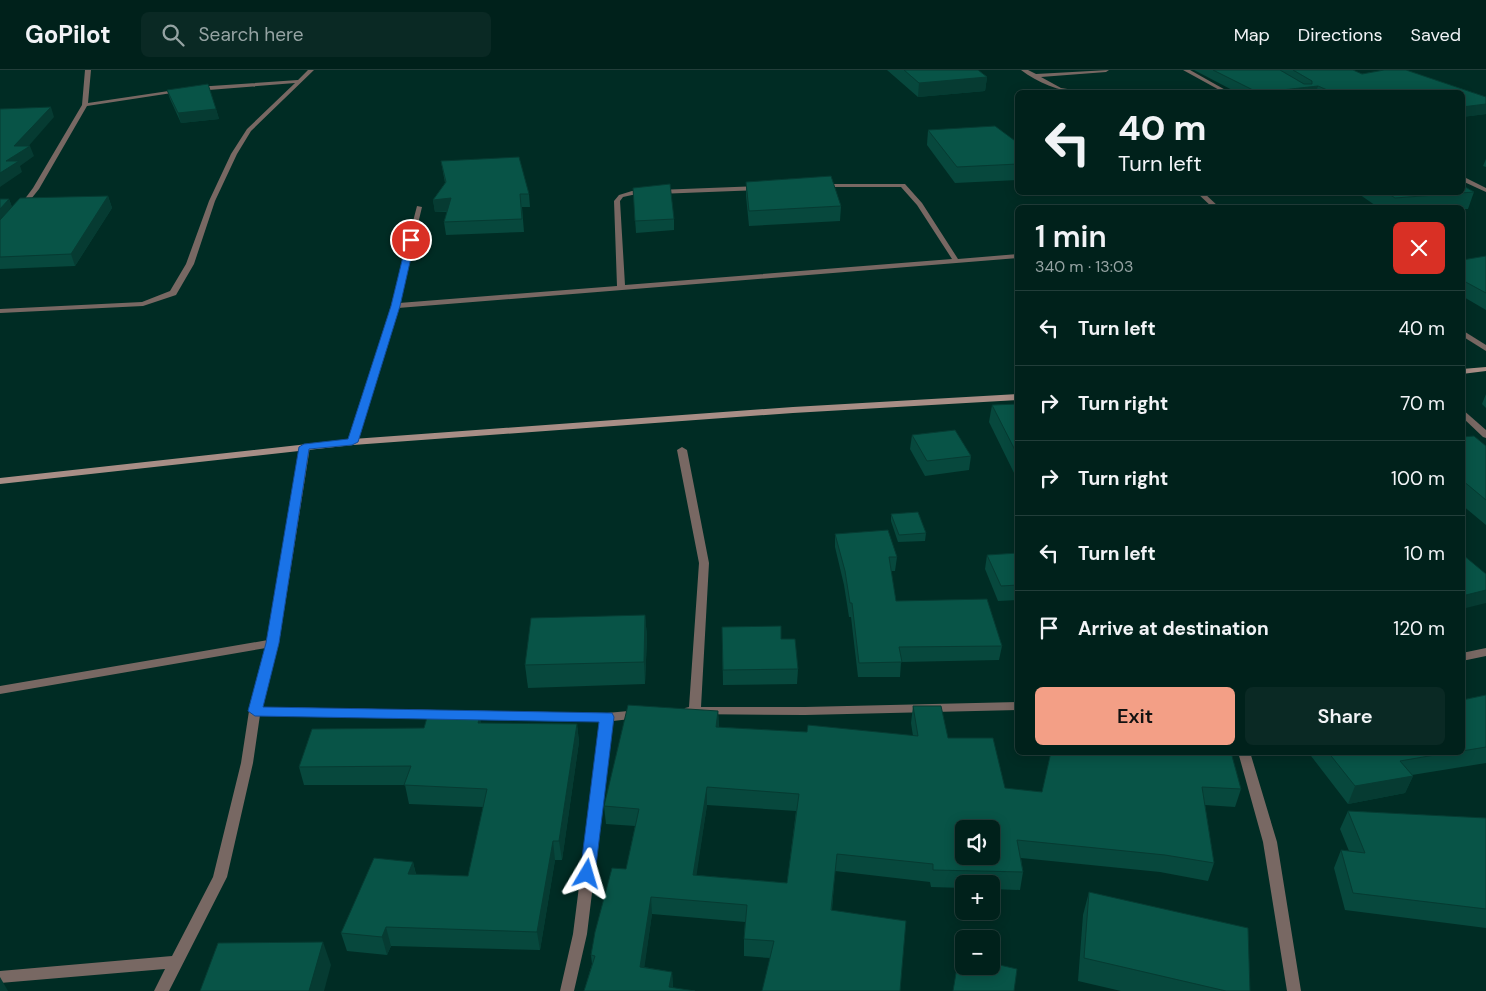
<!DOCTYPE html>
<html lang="en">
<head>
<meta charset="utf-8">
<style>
	body { margin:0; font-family:"DM Sans",sans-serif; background:#0a2924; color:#f1f3f6; height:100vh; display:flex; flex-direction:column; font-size:19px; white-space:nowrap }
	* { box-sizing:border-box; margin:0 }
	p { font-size:16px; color:#95a3a3 }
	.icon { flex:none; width:28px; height:28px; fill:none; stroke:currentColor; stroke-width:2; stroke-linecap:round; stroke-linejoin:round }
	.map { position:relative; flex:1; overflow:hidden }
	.panel { position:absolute; left:1015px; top:135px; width:450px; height:550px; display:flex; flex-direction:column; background:#00211b; border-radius:8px; box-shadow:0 2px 12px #0003,0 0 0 1px #223e3a }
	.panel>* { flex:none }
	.banner { position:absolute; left:1015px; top:20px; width:450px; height:105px; border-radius:8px; box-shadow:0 2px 12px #0003,0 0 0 1px #223e3a; background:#00211b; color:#f1f3f6; overflow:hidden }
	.buttons { position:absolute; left:955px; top:750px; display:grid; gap:10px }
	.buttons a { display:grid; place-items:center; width:45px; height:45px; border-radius:8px; background:#00211b; box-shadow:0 2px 12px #0003,0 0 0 1px #223e3a; font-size:25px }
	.pin { position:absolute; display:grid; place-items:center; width:42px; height:42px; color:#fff; margin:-21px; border:2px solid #fff; border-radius:50%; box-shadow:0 1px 5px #0007 }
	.me { position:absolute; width:55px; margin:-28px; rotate:7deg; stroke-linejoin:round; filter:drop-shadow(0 0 4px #0008) }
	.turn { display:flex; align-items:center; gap:18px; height:105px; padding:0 20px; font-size:22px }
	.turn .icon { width:65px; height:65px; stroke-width:2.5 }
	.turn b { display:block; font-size:35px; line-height:42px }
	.round { display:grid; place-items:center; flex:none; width:52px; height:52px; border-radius:8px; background:#0a2924 }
	.summary { display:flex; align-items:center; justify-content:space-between; height:85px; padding:0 20px }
	h1 { font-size:30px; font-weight:600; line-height:38px }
	.button { display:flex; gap:10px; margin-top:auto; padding:10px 20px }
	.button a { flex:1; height:58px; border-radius:8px; background:#f39f86; color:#111; font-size:20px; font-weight:600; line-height:58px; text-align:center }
	.button a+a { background:#0a2924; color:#f1f3f6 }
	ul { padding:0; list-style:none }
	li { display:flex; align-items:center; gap:15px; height:75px; padding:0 20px; border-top:1px solid #223e3a }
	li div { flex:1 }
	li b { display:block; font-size:19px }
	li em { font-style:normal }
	header { display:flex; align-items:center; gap:30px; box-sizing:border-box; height:70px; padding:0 25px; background:#00211b; border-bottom:1px solid #223e3a }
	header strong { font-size:24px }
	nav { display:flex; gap:28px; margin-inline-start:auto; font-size:18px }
	.search { width:350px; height:45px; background:#0a2924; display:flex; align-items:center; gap:12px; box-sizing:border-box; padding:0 18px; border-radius:8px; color:#95a3a3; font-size:19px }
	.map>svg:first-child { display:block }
</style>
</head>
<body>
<header>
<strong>GoPilot</strong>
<div class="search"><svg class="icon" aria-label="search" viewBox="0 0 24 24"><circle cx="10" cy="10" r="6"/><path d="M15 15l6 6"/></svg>Search here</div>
<nav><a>Map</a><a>Directions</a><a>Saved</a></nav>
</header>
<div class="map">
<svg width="1486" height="921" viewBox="0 0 1486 921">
	<rect width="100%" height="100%" fill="#002c24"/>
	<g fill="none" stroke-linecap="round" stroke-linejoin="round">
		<g fill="#786863" fill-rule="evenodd">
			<path d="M1021,0H1028L1036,4L1109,0L1106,2L1041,7L1061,18L1080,21V22C1059,22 1037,12 1021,0Z"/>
			<path d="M1183,0H1190L1229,22H1223Z"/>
			<path d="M1196,122H1203L1220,138H1213Z"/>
			<path d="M1462,260L1486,275V281L1462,266Z"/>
		</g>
		<g fill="#786863" fill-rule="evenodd">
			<path d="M85,0H91L88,33L182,19L185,21L87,36L39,119L23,139H19L18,138L33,118L82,35Z"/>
			<path d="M308,0H314L251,61L237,84L215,131L194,194L176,225L143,236L0,243V239L142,232L170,221L186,194L209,131L231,84L247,59L295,13L196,21L193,19L196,17L298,10Z"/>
			<path d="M1462,106L1486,118V122L1462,111Z"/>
			<path d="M822,114H905L922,133L958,189L1018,184V188L398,238L358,372L353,375L348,372L391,236L417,136L422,137L399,233L617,216L614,131L619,125L632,121L760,116L763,118L760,120L632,125L623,127L620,131L625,215L952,189L917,135L901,117H820L819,116Z"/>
			<path d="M1462,339L1486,360V368L1483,367L1462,347Z"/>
			<path d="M305,374L310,377L279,573L262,637L607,643L639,640L643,641L645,644L643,647L639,648L613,651L587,864L574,921H560L573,864L600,651L260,645L253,693L227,807L169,921H154L165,899L0,913V901L172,886L213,807L241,693L249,641L266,578L0,624V616L268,570L300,377Z"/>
			<path d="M682,377L687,380L709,493L701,637H805L1018,632V640L805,645L685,644L683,641L685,638L689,637L699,493L677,380Z"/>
			<path d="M1486,578V586L1462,591V583Z"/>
			<path d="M1238,682H1250L1277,772L1301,921H1287L1263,772Z"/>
		</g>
		<g fill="#a88e86" fill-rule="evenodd">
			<path d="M1486,297V301L1462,304V299Z"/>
			<path d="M1018,324V330L793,343L353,375L0,414V408L353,369L793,337Z"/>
		</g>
	</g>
	<g fill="#07483d" fill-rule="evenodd">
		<path d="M887,0H978L987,7L985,21L918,27Z"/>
		<path d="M1194,0H1353L1362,4L1384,0H1406L1486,27V44L1462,47V22H1236Z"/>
		<path d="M167,20L216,39L219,49L181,53L170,29Z"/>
		<path d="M928,60L1018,73V110L955,113L927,75Z"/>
		<path d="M1486,89V97L1483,96Z"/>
		<path d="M441,91L529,124L530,137H522L524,162L446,165L444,152L447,142H435L433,130L445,113Z"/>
		<path d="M746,112L841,136L840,151L749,156L746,126Z"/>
		<path d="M633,118L674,149V160L636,163Z"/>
		<path d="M1356,122H1474L1468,139H1462V138H1379Z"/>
		<path d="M108,126L112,138L75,196L0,199V129H9L12,137Z"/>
		<path d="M1486,186V240L1462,226V190Z"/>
		<path d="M1486,324V338L1482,334Z"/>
		<path d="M1018,334V407H1016L989,352L992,335Z"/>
		<path d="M912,365L971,386L969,400L925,406L910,379Z"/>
		<path d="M1462,367L1486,376V455L1462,435Z"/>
		<path d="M891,444L926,463L925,471L898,472L891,451Z"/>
		<path d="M835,464L897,487L895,501H891L896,531L1002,576L999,590L901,592L900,607H858L851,547H849L844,515L835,477Z"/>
		<path d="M1018,483V530L998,531L985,499L987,485Z"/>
		<path d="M645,545L647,567L645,614L528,618L525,595Z"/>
		<path d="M722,557L781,569L798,599L797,614L723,615Z"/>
		<path d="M1486,625V693L1412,705L1413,706L1405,723L1348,734L1308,682H1462V630Z"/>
		<path d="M913,636L948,668L1005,718L1042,722L1051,682L1241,719L1235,737L1205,735L1214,793L1208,811L1160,802L1021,788L1023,802L1020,820L991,819V814H964V818L931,817L930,812L835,801L832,840L770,888L744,886V869L745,852L652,844L644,897L672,902L673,918L584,921L592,894L591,885L626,799L635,756L606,754L604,736L718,641L719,657L807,662L913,666L911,653ZM707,735L796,741L787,813L696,805Z"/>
		<path d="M481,653L577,654L579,672L562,790H555L540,880L391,876L387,885L347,881L341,863L413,792L416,804L468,806L483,737L409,734L405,715H304L299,697L424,658Z"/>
		<path d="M1348,741L1486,748V858L1345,840L1334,798L1341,780L1349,781L1340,759Z"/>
		<path d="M1089,822L1250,921H1121L1078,911L1083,845Z"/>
	</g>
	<g fill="#063b32">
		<path d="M987,7L985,21L918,27L919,13Z"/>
		<path d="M1318,16L1316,22H1264Z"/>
		<path d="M1486,34V44L1462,47V37Z"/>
		<path d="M51,37L54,47L26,79L30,76L34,86L20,96L22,102L0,117V103L14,76Z"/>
		<path d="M216,39L219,49L181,53L178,43Z"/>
		<path d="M108,126L112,138L75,196L71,184Z"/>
		<path d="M451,128L452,141L435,142L433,130Z"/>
		<path d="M9,129L13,140L0,156V139Z"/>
		<path d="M1486,520V533L1462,539V526Z"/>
		<path d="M645,545L647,567L645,614L644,592Z"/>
		<path d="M718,641L719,659L716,657Z"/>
		<path d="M480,646L483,664L478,653Z"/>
		<path d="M577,654L579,672L562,790L559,771Z"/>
		<path d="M1413,706L1405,723L1348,734L1355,716Z"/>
		<path d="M707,717V735L694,822L693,805Z"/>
		<path d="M553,771L555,790L540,880L537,862Z"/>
		<path d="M413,792L417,811L408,804Z"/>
		<path d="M651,827L652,844L642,914L640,897Z"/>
		<path d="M386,857L391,876L387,885L382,867Z"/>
		<path d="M323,872L331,895L324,921H309Z"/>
		<path d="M672,902L673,920L669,917Z"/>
		<path d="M0,907L8,921H0Z"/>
	</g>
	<g fill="#085447" stroke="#063b32" fill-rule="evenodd">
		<path d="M904,0H978L987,7L919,13Z"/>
		<path d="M1213,0H1280L1304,14H1312V11L1293,0H1353L1362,4L1384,0H1406L1486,27V34L1462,37V22H1332L1318,16L1264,22H1257Z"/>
		<path d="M208,14L216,39L178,43L167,20Z"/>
		<path d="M51,37L14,76H30L6,91H19L0,103V39Z"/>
		<path d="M995,56L1018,73V94L957,97L928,60Z"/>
		<path d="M519,87L529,124H520L522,149L444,152L451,128L433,130L446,112L441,91Z"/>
		<path d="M831,106L841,136L749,141L746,112Z"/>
		<path d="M670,114L674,149L635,151L633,118Z"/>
		<path d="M1462,115L1474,122L1395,128L1386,122H1462Z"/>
		<path d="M108,126L71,184L0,187V150L20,128Z"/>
		<path d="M0,129H9L0,139Z"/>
		<path d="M1486,186V223L1462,210V190Z"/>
		<path d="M1018,334V386L992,335Z"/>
		<path d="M955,360L971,386L927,391L912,365Z"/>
		<path d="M1474,366L1486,376V430L1462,410V367Z"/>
		<path d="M918,442L926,463L899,465L891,444Z"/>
		<path d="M888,460L897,487H889L896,531L987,529L1002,576L899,577L902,592L859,593L852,533H850L845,501L835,464Z"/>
		<path d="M1018,483V515L1001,516L987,485Z"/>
		<path d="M1462,484L1486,504V520L1462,526Z"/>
		<path d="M645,545L644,592L525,595L531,548Z"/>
		<path d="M781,556V569H795L798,599L723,600L722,557Z"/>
		<path d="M1486,625V677L1462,681V630Z"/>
		<path d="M628,635L718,641L716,657L807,662L808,655L918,666L913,636H941L948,668H993L1005,718L1042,722L1051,682H1231L1241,719L1202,717L1214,793L1165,785L1017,770L1023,802L933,800V794L837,784L831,840L906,851L900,921H762L774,871L744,869L747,835L651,827L640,897L672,902L669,917L695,921H584L595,886L591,885L595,862L612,798L626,799L639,739L604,736ZM707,717L799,724L787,813L693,805ZM964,759H991V786H964Z"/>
		<path d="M428,644L480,646L478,653L577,654L559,771H553L537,862L386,857L382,867L341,863L374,788L413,792L408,804L468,806L487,719L404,715L411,696L299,697L312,659L424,658Z"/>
		<path d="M1328,682H1452L1400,691L1413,706L1355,716Z"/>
		<path d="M1348,741L1486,748V839L1353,823L1341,780L1365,783Z"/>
		<path d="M1089,822L1248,858L1250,921H1226L1084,888Z"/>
		<path d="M323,872L309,921H200L218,873Z"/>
		<path d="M959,885L964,886V896H991V893L1017,899L1014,921H953Z"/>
	</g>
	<path fill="#1a73e8" stroke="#114b97" d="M411,168L415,170L400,236L358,372L352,375L309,379L279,573L263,637L612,643L614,647L595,804L593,809L587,811L582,809L580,804L599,652L255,646L248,641L266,573L299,377L304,374L348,369L391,236L407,170Z"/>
</svg>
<div class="buttons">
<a><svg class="icon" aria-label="sound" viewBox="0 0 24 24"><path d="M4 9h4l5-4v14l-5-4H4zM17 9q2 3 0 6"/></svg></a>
<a>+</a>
<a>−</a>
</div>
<div class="pin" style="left:411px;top:170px;background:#d93025"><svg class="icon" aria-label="arrive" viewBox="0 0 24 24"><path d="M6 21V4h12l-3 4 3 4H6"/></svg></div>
<svg class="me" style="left:587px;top:804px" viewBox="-20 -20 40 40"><path d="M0-17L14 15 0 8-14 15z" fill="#1a73e8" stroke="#fff" stroke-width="4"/></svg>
<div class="banner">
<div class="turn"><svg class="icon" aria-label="left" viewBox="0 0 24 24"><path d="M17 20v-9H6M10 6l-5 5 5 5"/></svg><div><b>40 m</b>Turn left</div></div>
</div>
<section class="panel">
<div class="summary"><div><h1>1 min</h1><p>340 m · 13:03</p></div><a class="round" style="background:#d93025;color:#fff"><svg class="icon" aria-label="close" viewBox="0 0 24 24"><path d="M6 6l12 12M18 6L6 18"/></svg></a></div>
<ul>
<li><svg class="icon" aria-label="left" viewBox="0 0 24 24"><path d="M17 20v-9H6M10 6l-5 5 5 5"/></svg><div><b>Turn left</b></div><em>40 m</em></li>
<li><svg class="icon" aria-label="right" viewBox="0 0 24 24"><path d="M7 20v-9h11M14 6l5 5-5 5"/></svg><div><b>Turn right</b></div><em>70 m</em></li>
<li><svg class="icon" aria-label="right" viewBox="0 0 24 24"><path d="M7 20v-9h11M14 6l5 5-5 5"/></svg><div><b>Turn right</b></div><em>100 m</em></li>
<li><svg class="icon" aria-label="left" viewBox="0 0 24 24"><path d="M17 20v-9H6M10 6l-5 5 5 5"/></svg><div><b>Turn left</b></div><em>10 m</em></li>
<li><svg class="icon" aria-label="arrive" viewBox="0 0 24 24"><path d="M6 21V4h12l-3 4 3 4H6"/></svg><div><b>Arrive at destination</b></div><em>120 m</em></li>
</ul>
<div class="button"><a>Exit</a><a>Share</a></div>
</section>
</div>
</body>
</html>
